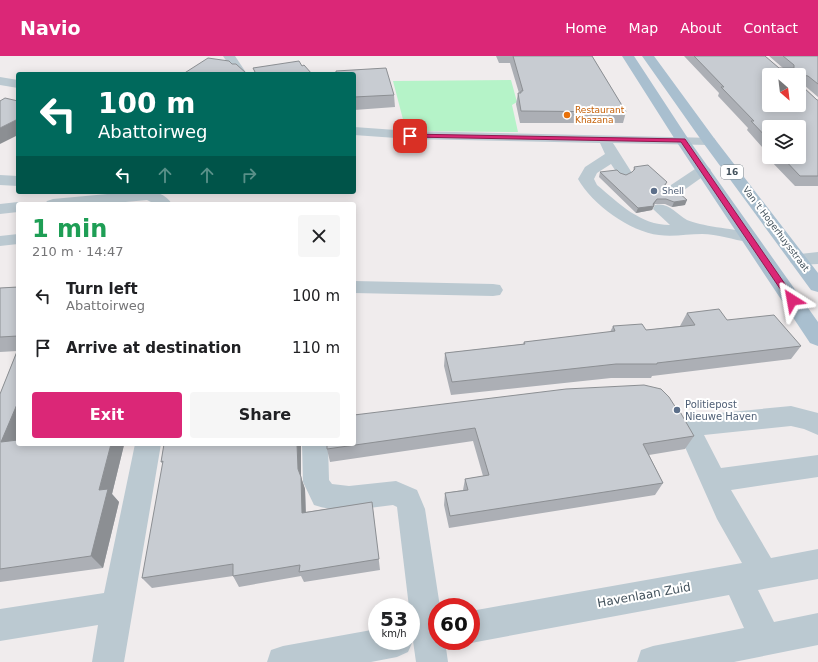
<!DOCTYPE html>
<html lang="en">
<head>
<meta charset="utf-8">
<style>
	body { margin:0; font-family:"DejaVu Sans",sans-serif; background:#f6f6f6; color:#202124; height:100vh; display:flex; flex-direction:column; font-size:15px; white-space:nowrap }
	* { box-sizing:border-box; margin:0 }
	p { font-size:13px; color:#757577 }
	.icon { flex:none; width:22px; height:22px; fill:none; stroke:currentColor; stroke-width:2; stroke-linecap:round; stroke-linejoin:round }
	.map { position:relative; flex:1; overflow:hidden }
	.details { position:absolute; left:16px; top:146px; width:340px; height:244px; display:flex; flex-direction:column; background:#fff; border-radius:4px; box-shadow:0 2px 10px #0003 }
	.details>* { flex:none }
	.banner { position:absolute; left:16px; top:16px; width:340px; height:122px; border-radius:4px; box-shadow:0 2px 10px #0003; background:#00695c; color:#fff; overflow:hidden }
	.needle { width:26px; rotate:152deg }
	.controls { position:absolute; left:762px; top:12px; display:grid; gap:8px }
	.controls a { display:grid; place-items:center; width:44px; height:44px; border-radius:4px; background:#fff; box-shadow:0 2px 10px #0003; font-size:20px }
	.speed { position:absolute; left:368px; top:542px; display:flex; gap:8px; font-size:20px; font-weight:700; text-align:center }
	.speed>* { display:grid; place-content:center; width:52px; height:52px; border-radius:50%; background:#fff; box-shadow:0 2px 10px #0003; line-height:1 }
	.speed small { font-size:10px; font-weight:400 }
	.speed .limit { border:6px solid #d22; background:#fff; color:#111 }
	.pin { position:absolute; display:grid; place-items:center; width:34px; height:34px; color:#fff; margin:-17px; border-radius:8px; box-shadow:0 2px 6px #0006 }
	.me { position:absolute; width:44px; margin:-22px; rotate:326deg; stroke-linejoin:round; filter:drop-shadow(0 0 3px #0008) }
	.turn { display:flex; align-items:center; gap:14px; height:84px; padding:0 16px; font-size:18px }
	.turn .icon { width:52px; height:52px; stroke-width:2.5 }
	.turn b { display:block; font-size:28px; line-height:34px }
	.lanes { display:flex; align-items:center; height:38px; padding:0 16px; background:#0003; justify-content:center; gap:20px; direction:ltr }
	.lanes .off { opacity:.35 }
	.round { display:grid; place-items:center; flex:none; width:42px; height:42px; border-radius:4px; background:#f6f6f6 }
	.headline { display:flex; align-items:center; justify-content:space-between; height:68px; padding:0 16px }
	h1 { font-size:24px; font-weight:700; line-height:30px; color:#1e9e55 }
	.cta { display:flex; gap:8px; margin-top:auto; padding:8px 16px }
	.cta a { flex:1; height:46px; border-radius:4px; background:#db2777; color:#fff; font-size:16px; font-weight:700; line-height:46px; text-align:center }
	.cta a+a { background:#f6f6f6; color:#202124 }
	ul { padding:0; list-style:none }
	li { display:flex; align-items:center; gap:12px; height:52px; padding:0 16px }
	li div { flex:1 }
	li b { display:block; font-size:15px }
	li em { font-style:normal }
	header { display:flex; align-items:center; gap:24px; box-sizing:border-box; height:56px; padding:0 20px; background:#db2777; color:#fff }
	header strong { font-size:19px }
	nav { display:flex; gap:22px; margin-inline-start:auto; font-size:14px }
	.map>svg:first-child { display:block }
</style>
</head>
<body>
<header>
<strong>Navio</strong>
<nav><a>Home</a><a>Map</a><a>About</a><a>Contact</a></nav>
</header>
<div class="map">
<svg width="818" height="606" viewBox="0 0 818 606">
	<rect width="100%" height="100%" fill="#f0eced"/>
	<path fill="#b5f3c8" d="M511,24L517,46L512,49L518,76L406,75L393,25Z"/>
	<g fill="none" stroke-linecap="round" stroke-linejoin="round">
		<g fill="#bbc9d1" fill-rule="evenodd">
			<path d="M223,0H235L247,18H235Z"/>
			<path d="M0,21L18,24V32L0,29Z"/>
			<path d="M354,71L410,75L714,82L716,85L714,88L709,89L613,87L632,117L629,120L624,122L619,120L611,108L597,117L594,123L597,129C620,148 640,169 670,169L653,153L655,149C669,146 676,158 687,164C700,170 733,173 748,176L754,177L757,181L754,185L748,186C734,184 717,178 702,178C688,178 673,181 659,179C630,176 592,148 578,123L585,111L605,98L600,87L410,83L354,79Z"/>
			<path d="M703,109L708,111L711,114L708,117L677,139L671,141L665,139L663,136L665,133L698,111Z"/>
			<path d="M0,119L18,120V130L0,129Z"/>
			<path d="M129,136C146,136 161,132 172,148H155L147,144L104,148H45L47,145L53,143Z"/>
			<path d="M18,146L24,148H18V156L0,158V148Z"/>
			<path d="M18,178V188L0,190V180Z"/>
			<path d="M818,196V208L798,209L791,207L789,203L791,199Z"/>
			<path d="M354,225L493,228L500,229L503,234L500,239L493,240L354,237Z"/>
			<path d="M791,350L818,357V379L804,373L791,370L704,379L721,412L818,399V421L731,434L771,502L818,493V523L758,534L774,566L818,557V589L734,606H637L641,594L653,590L744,572L729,539L471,587L467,585H471V555L742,507L717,463L677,373L680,366L699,359Z"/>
			<path d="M135,388H161L124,606H92L98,569L0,585V553L104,537Z"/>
			<path d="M302,388H328L329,424L332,428L349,430L396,425L417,434L425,453L440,551H437V585H445L448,606H416L413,585L408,596L397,601L371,606H267L271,594L283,590L377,573V585H411V580L413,585L411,551H409L397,451L393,449C367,452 340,458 314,449L303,426Z"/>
		</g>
		<g fill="#a9bfcf" fill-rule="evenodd">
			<path d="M622,0H634L689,84L818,266V290L810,287L676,85Z"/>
			<path d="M642,0H654L714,82L818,217V236L811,234L704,88Z"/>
		</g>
	</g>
	<g fill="#acafb5">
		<path d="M496,0H592L626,56L623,67H520L516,48L518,37H519L510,7H499Z"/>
		<path d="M684,0H765L779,12H783L769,0H818V41L804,29H802V30L817,44H818V130H795L769,103L770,101H799L769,71V99L747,74L748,72L718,40L719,37Z"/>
		<path d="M354,18L394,39L395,51L354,54Z"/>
		<path d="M634,111L667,126L664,132L666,135L685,149L672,151L665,148H655L652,154L636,157L599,121L600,116L620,117L626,119L632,116L633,115Z"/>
		<path d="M18,231V388L124,389L112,438L119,446L103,512L0,526V338L17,295L0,296V232Z"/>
		<path d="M687,257L727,264L801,290L791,303L652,320L651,322H611L451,339L444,310L445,297L523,288L524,286L610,276L613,270L646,274L680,270Z"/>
		<path d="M676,352L694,380L685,393L649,399L663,427L655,439L449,472L444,449L445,437L463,434L465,423L483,420L473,385L330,406L327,393L354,359Z"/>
		<path d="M164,388H301V421L305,433L306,456L372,446L380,514L304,526L301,520L239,531L233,520L152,532L142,522L163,408L161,406Z"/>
	</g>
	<g fill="#8c8f93">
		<path d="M18,63V79L0,88V72Z"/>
		<path d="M657,143L653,150H654L652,154L636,157L638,152Z"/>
		<path d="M687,144L685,149L672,151L674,146Z"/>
		<path d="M18,346V388L1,386Z"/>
		<path d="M111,388H124V389L112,438L119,446L103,512L91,500L99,434Z"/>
		<path d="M297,388H301V421L305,433L306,469L302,457L298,413Z"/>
	</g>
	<g fill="#c8ccd2" stroke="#8c8f93" fill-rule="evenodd">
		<path d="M513,0H592L626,56L521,55L518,37H521V35H523Z"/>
		<path d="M694,0H765L779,12H794V9L783,0H818V28L808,20L802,19V30L817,44H818V120H800L782,101H799V71H769V84L751,65H754L721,31H724ZM769,19H799V49H769Z"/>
		<path d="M208,2L229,5L232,8H236L246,17L244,18H183Z"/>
		<path d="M299,5L302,10L304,9L312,18H256L253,12Z"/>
		<path d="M386,12L394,39L354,41V18H336V15Z"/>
		<path d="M5,42L18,45V63L0,72V45Z"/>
		<path d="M648,109L667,126L664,130L666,135L672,138L678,136L687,144L674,146L666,143H657L653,148L654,150L638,152L600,116L617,114L620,117L626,119L632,116L635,113L634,111Z"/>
		<path d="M18,231V280L0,281V232Z"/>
		<path d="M719,253L727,264L774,259L801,290L657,307V308H616L452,326L445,297L525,288L524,286L615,275L613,270L642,268L646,274L695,269L687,257Z"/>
		<path d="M18,293V346L1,386L18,384V388H111L99,434L108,433L91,500L0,513V338Z"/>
		<path d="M644,329L661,333L669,341L676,352L679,354L694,380L643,388L663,427L450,460L445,437L468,434L465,423L489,419L475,372L327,393V388H354V359L566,333Z"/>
		<path d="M164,388H297L298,413L301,421L302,457L372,446L379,503L299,516L300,509L233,520V508L142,522L163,405L161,406Z"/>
	</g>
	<path fill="#db2777" stroke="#8e194d" d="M408,78L685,83L796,244L792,247L789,246L681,86L410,81L408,80Z"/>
	<circle fill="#e8710a" stroke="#fff" stroke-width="1.5" cx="567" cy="59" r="4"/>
	<g fill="#5c6f8a" stroke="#fff" stroke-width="1.5">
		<circle cx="654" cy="135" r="4"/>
		<circle cx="677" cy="354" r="4"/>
	</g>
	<g text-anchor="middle" stroke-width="4" stroke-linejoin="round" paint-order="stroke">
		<g font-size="9" fill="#c56008" stroke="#fff" text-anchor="start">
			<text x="575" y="57">Restaurant<tspan x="575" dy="10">Khazana</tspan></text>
		</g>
		<rect fill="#fff" stroke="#7b868d" stroke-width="1" x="721" y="109" width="22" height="14" rx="3"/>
		<g font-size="9" font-weight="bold" fill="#43525c">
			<text x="732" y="119">16</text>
		</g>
		<g font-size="9" fill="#4e5e75" stroke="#fff" text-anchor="start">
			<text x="662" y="138">Shell</text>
		</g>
		<g font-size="9" fill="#43525c" stroke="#fff">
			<text transform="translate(776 173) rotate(53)" y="3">Van 't Hogerhuysstraat</text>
		</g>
		<g font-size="10" fill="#4e5e75" stroke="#fff" text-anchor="start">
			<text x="685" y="352">Politiepost<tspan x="685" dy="12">Nieuwe Haven</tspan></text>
		</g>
		<g font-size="12" fill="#43525c" stroke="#fff">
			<text transform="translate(644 539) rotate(-10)" y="4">Havenlaan Zuid</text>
		</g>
	</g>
</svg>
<div class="controls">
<a><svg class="needle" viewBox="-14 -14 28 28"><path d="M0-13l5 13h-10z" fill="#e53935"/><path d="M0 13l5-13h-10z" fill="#757577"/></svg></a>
<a><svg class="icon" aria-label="layers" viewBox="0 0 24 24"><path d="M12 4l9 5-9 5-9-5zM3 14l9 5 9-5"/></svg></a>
</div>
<div class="speed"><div>53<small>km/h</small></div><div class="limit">60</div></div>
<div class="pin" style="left:410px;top:80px;background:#d93025"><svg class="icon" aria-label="arrive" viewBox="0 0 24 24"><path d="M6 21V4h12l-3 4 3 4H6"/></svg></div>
<svg class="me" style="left:792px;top:244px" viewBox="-20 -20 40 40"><path d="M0-17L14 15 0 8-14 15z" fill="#db2777" stroke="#fff" stroke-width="4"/></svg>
<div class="banner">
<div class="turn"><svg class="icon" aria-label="left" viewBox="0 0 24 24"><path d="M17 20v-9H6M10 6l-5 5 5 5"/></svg><div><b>100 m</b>Abattoirweg</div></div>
<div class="lanes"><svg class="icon" aria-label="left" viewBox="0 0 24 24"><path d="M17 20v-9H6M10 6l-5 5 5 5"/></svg><svg class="icon off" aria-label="ahead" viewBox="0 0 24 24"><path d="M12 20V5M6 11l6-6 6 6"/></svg><svg class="icon off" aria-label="ahead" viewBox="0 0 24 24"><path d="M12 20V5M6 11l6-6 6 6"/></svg><svg class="icon off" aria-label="right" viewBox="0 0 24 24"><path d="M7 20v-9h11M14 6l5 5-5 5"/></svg></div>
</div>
<section class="details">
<div class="headline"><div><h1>1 min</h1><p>210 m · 14:47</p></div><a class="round"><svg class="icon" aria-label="close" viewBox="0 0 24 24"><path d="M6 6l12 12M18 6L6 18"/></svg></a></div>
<ul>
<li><svg class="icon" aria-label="left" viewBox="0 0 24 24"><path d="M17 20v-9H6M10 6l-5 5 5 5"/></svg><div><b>Turn left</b><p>Abattoirweg</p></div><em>100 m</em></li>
<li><svg class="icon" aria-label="arrive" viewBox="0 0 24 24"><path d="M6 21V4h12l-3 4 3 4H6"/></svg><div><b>Arrive at destination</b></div><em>110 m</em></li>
</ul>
<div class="cta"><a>Exit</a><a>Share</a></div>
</section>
</div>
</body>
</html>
